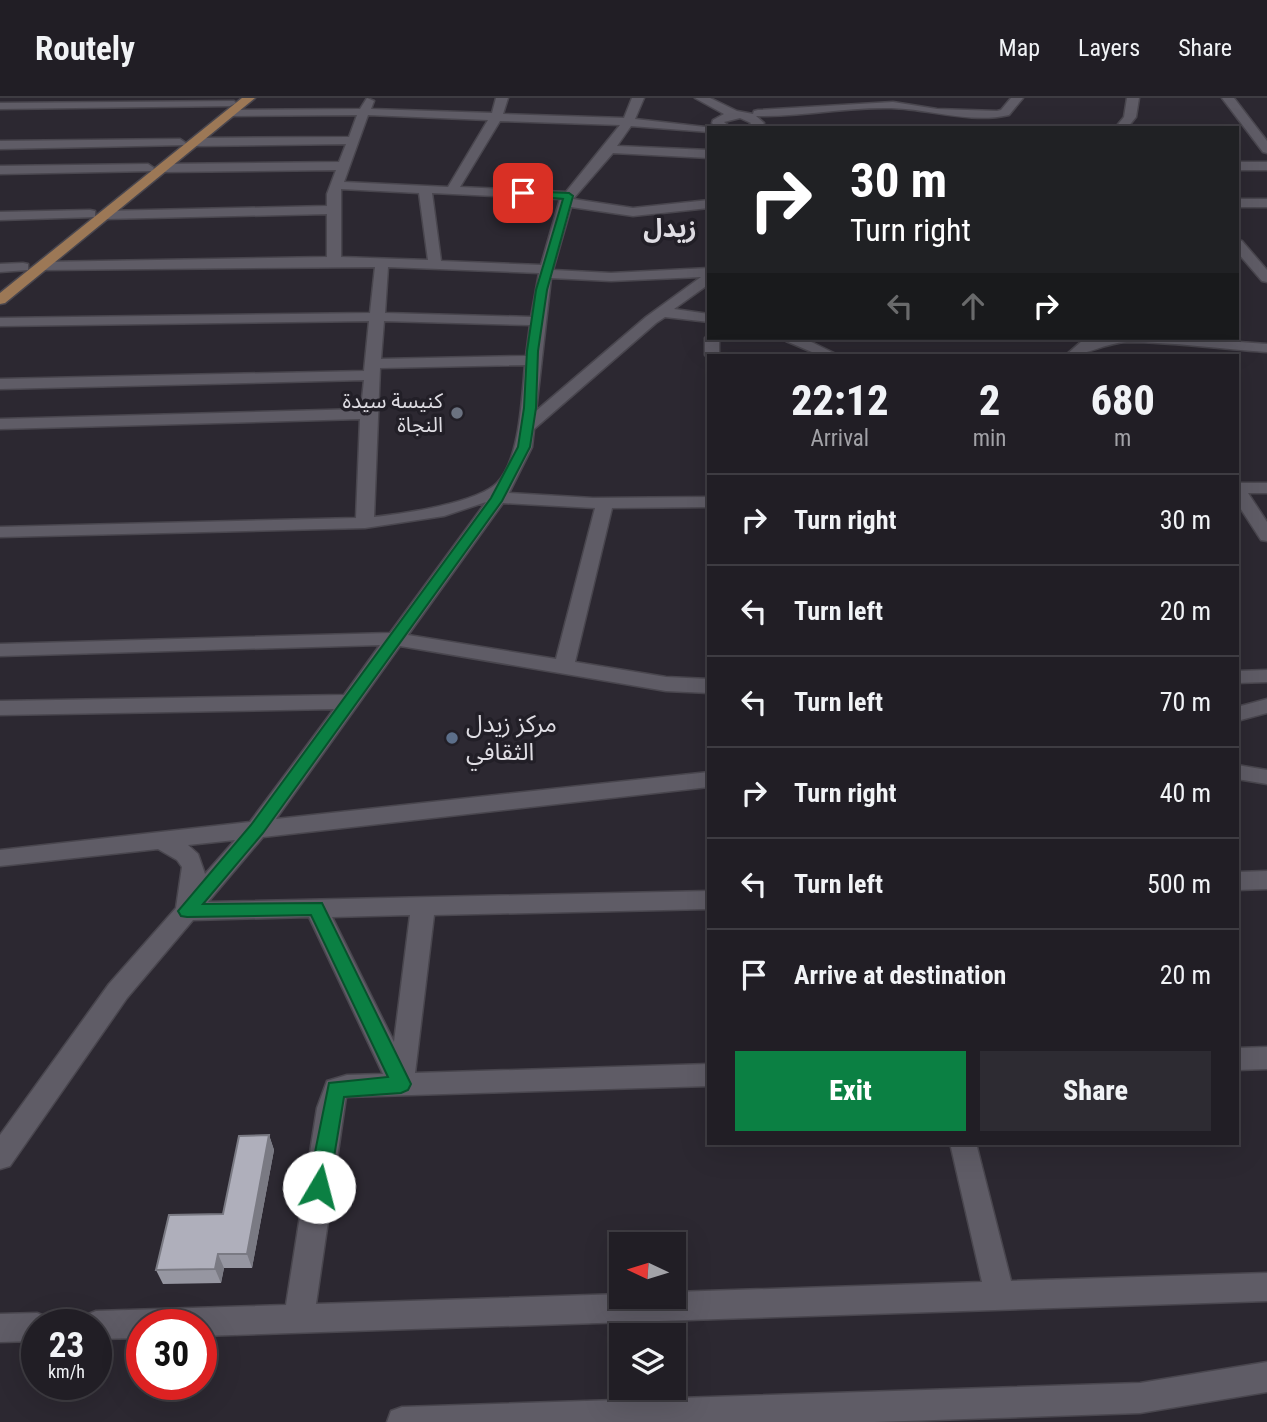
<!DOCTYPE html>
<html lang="en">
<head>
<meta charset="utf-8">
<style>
	body { margin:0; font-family:"Roboto Condensed","Noto Sans Arabic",sans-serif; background:#2d2b32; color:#f1f3f6; height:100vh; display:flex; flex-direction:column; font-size:26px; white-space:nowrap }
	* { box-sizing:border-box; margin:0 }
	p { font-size:23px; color:#a2a2a7 }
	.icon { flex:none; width:38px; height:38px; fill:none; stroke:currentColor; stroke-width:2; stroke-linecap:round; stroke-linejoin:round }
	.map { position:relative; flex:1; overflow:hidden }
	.sheet { position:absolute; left:707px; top:256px; width:532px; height:791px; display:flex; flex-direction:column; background:#211e25; border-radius:0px; box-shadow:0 7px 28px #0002,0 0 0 2px #3e3c42 }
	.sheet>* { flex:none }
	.guide { position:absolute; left:707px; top:28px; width:532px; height:214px; border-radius:0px; box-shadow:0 7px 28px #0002,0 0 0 2px #3e3c42; background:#202124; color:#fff; overflow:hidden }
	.needle { width:46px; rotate:274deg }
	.controls { position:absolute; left:609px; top:1134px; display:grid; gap:14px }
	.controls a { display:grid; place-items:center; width:77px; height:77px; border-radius:0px; background:#211e25; box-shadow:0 7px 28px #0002,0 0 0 2px #3e3c42; font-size:35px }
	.speed { position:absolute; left:21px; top:1211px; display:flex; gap:14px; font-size:35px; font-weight:700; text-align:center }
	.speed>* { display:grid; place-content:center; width:91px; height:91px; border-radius:50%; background:#211e25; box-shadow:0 7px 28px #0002,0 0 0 2px #3e3c42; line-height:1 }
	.speed small { font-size:18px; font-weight:400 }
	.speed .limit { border:10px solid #d22; background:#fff; color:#111 }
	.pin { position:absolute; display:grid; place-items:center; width:60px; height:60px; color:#fff; margin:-30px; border-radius:14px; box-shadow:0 4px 10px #0006 }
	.me { position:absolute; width:77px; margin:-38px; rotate:8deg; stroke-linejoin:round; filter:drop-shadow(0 0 5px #0008) }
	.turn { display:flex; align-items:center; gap:24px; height:147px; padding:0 28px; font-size:32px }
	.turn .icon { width:91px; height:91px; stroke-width:2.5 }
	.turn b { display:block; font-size:49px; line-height:60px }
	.lanes { display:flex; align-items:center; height:66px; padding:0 28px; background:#0003; justify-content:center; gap:35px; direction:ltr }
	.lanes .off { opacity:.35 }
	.eta { display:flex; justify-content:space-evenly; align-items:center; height:119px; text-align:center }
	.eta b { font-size:42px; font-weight:800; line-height:49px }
	.primary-button { display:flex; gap:14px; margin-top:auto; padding:14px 28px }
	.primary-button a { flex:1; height:80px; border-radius:0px; background:#0b8043; color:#fff; font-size:28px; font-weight:800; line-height:80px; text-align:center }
	.primary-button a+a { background:#2d2b32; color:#f1f3f6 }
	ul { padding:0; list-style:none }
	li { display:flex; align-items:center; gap:21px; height:91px; padding:0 28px; border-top:2px solid #3e3c42 }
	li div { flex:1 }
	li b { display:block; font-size:26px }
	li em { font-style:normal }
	header { display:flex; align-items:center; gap:42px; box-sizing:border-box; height:98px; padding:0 35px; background:#211e25; border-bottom:2px solid #3e3c42 }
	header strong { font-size:33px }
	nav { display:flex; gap:38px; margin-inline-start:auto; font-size:24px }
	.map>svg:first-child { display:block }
</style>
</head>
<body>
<header>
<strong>Routely</strong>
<nav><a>Map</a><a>Layers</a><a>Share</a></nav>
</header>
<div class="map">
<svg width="1267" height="1324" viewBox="0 0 1267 1324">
	<rect width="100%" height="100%" fill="#2c2831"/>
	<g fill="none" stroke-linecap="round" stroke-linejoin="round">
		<g stroke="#49464e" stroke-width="3">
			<g id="minor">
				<path d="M367,0L374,3L371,11L492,15L496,0H508L503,16L624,20L632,0H644L635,21L714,30H709V34L631,28L617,48L709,52V60L613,55L573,101L633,110L709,102V110L633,118L571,109L553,172L611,175L709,170V186L674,211L709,216V224L665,219L656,225L534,331L532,349L509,395L593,400L709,399V409L612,410L575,564L666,579L709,581V595L666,593L400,548L276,721L709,674V689L263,739L208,804L709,793V811L434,817L415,975L709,966V988L346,999L316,1206L621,1196V1199H674V1194L982,1184L950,1045H976L1011,1183L1267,1175V1203L201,1238V1227H142V1240L96,1241V1227H81L86,1217L96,1213L286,1207L317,1010L327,983L347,977L383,976L309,819L193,822L127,900L10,1068L0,1071V1037L109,886L176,810L182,769L177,762L158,751L0,768V752L250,724L334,611L0,617V603L344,597L380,547L0,558V546L390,535L486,404L444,418L365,430L0,439V429L356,420L360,321L0,331V321L361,311L364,282L0,291V281L364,273L369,223L0,228V220L370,215L375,169L42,172L35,168L42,164L327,159V116L105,121L99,117L105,113L327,108V96L336,72L163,74L157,70L163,66L339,64L346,46L195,48L189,44L195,40L349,39L357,17L231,18L225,15L231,12L360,11ZM368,17L488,22L448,89L344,84ZM500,23L620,27L566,94L460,89ZM341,91L419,95L428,162L341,159ZM432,95L560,101L541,167L441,163ZM388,169L539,175L531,219L385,215ZM701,179L646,219L536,313L551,180L611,183ZM384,223L530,227L526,258L381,261ZM525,267C522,298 520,362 497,385C477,405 402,416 374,419L380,270ZM503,405L595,410L556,561L408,537ZM235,742L205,776L198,756L188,747ZM410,817L394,944L332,819Z"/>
				<path d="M695,0H710L737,13L753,16L754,13L758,12L893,4L937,11L997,13L1001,12L1011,0H1023L1009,17C970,26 930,11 891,10C846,9 801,19 756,18L764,25L760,30H747L751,25L740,20L724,24L731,30H717L712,25L713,22L724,16Z"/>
				<path d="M1127,0H1139L1136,19L1127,30H1115L1124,19Z"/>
				<path d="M1222,0H1234L1267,43V55L1263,54Z"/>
				<path d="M234,3L236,5L230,8L0,11V5Z"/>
				<path d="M180,41L186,45L184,47L0,51V43Z"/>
				<rect x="1237" y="64" width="30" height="8"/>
				<path d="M148,66L154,70L152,73L0,76V68Z"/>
				<rect x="1237" y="101" width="30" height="8"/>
				<path d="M90,112L95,113V119L0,122V114Z"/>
				<path d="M1237,142L1242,143L1267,172V184L1262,183L1237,154Z"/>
				<path d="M23,165L28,166V172L0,174V166Z"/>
				<path d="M709,236V240H719V257H709V261L705,257V240Z"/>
				<path d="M784,240H803L838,257H819L786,243Z"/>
				<path d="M1099,240H1185L1267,246V254C1221,251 1173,244 1127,244C1104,245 1086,258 1066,257L1082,243Z"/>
				<path d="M1237,385H1267V395H1248L1267,424V443L1261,442L1237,405Z"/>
				<path d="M1267,572V584L1237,585V573Z"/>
				<path d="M1267,601V615L1237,623V609Z"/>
				<path d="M1237,667L1267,672V686L1237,681Z"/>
				<path d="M1267,773V791L1237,792V774Z"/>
				<path d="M1267,949V971L1237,972V950Z"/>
				<path d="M37,1215L47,1219L51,1227H37V1243L0,1244V1216Z"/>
				<path d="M1267,1264V1294L1140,1315L875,1324H387L391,1313L402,1309L1140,1285Z"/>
			</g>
		</g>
		<g stroke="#49464e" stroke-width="3">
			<path id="major" d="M242,0H255L5,205L0,206V195Z"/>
		</g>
		<use href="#minor" fill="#5f5c66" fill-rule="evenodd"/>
		<use href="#major" fill="#9c7856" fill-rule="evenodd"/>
	</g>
	<path fill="#9696a1" d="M269,1037L274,1052L252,1170H224L221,1185L163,1186L156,1172L223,1116Z"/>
	<g fill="#7a7a83">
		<path d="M269,1037L274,1052L252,1170L247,1156Z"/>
		<path d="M218,1156L224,1170L221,1185L215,1171Z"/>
	</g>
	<path fill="#afafbb" stroke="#7a7a83" stroke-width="2" d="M269,1037L247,1156H218L215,1171L156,1172L169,1117L223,1116L239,1038Z"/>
	<path fill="#0b8043" stroke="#07532c" stroke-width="2" d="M523,93L569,95L573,98L547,192L538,253L536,310L530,349L502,403L263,735L203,806L322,805L411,986L408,992L401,995L344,999L329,1089L326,1096L319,1098L311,1096L308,1089L329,985L388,979L311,817L187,819L181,818L178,813L251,727L491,400L518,349L524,310L527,253L536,192L563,101L519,97V93Z"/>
	<circle fill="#6b7280" stroke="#221f27" stroke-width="2.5" cx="457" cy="315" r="7"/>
	<circle fill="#5c6f8a" stroke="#221f27" stroke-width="2.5" cx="452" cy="640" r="7"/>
	<g text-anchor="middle" stroke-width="7" stroke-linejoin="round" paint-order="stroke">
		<g font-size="21" fill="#dfdde3" stroke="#221f27" text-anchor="end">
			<text x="443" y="310">كنيسة سيدة<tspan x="443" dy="24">النجاة</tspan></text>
		</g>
		<g font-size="24" fill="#dfdde3" stroke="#221f27" text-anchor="start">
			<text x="466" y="634">مركز زيدل<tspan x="466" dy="28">الثقافي</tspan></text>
		</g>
		<g font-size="26" font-weight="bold" fill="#dfdde3" stroke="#221f27">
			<text x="670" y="139">زيدل</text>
		</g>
	</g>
</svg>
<div class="controls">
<a><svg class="needle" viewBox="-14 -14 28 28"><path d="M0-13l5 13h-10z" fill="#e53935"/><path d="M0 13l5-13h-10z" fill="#a2a2a7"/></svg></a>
<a><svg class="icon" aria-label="layers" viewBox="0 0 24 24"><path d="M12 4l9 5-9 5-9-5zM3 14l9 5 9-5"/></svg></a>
</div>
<div class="speed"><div>23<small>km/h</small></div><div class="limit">30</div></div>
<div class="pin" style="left:523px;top:95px;background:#d93025"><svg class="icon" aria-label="arrive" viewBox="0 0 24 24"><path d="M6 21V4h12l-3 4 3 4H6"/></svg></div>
<svg class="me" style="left:319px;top:1089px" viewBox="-20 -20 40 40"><circle r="19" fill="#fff"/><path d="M0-13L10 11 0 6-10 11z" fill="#0b8043"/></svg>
<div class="guide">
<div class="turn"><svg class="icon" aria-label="right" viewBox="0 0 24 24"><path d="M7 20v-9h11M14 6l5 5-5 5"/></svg><div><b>30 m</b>Turn right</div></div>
<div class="lanes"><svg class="icon off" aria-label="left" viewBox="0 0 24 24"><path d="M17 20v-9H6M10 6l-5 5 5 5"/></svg><svg class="icon off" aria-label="ahead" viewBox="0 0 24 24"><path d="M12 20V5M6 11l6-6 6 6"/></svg><svg class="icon" aria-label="right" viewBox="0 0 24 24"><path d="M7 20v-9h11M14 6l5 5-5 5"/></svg></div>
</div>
<section class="sheet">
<div class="eta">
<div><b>22:12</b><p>Arrival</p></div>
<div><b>2</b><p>min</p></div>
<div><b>680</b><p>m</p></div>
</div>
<ul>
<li><svg class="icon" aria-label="right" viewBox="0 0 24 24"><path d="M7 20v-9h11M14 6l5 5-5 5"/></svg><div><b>Turn right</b></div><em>30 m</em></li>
<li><svg class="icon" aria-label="left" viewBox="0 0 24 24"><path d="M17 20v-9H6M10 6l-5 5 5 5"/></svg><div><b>Turn left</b></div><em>20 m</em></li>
<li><svg class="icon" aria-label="left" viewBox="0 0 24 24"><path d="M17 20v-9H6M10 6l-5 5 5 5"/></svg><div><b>Turn left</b></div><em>70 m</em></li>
<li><svg class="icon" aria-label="right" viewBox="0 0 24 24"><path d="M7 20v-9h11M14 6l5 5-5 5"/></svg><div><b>Turn right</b></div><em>40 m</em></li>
<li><svg class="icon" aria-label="left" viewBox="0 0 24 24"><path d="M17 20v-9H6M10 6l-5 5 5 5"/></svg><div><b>Turn left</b></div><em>500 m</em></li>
<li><svg class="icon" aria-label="arrive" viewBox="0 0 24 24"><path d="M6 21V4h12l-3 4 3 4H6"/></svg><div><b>Arrive at destination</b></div><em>20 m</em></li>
</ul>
<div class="primary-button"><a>Exit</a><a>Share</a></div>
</section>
</div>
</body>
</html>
